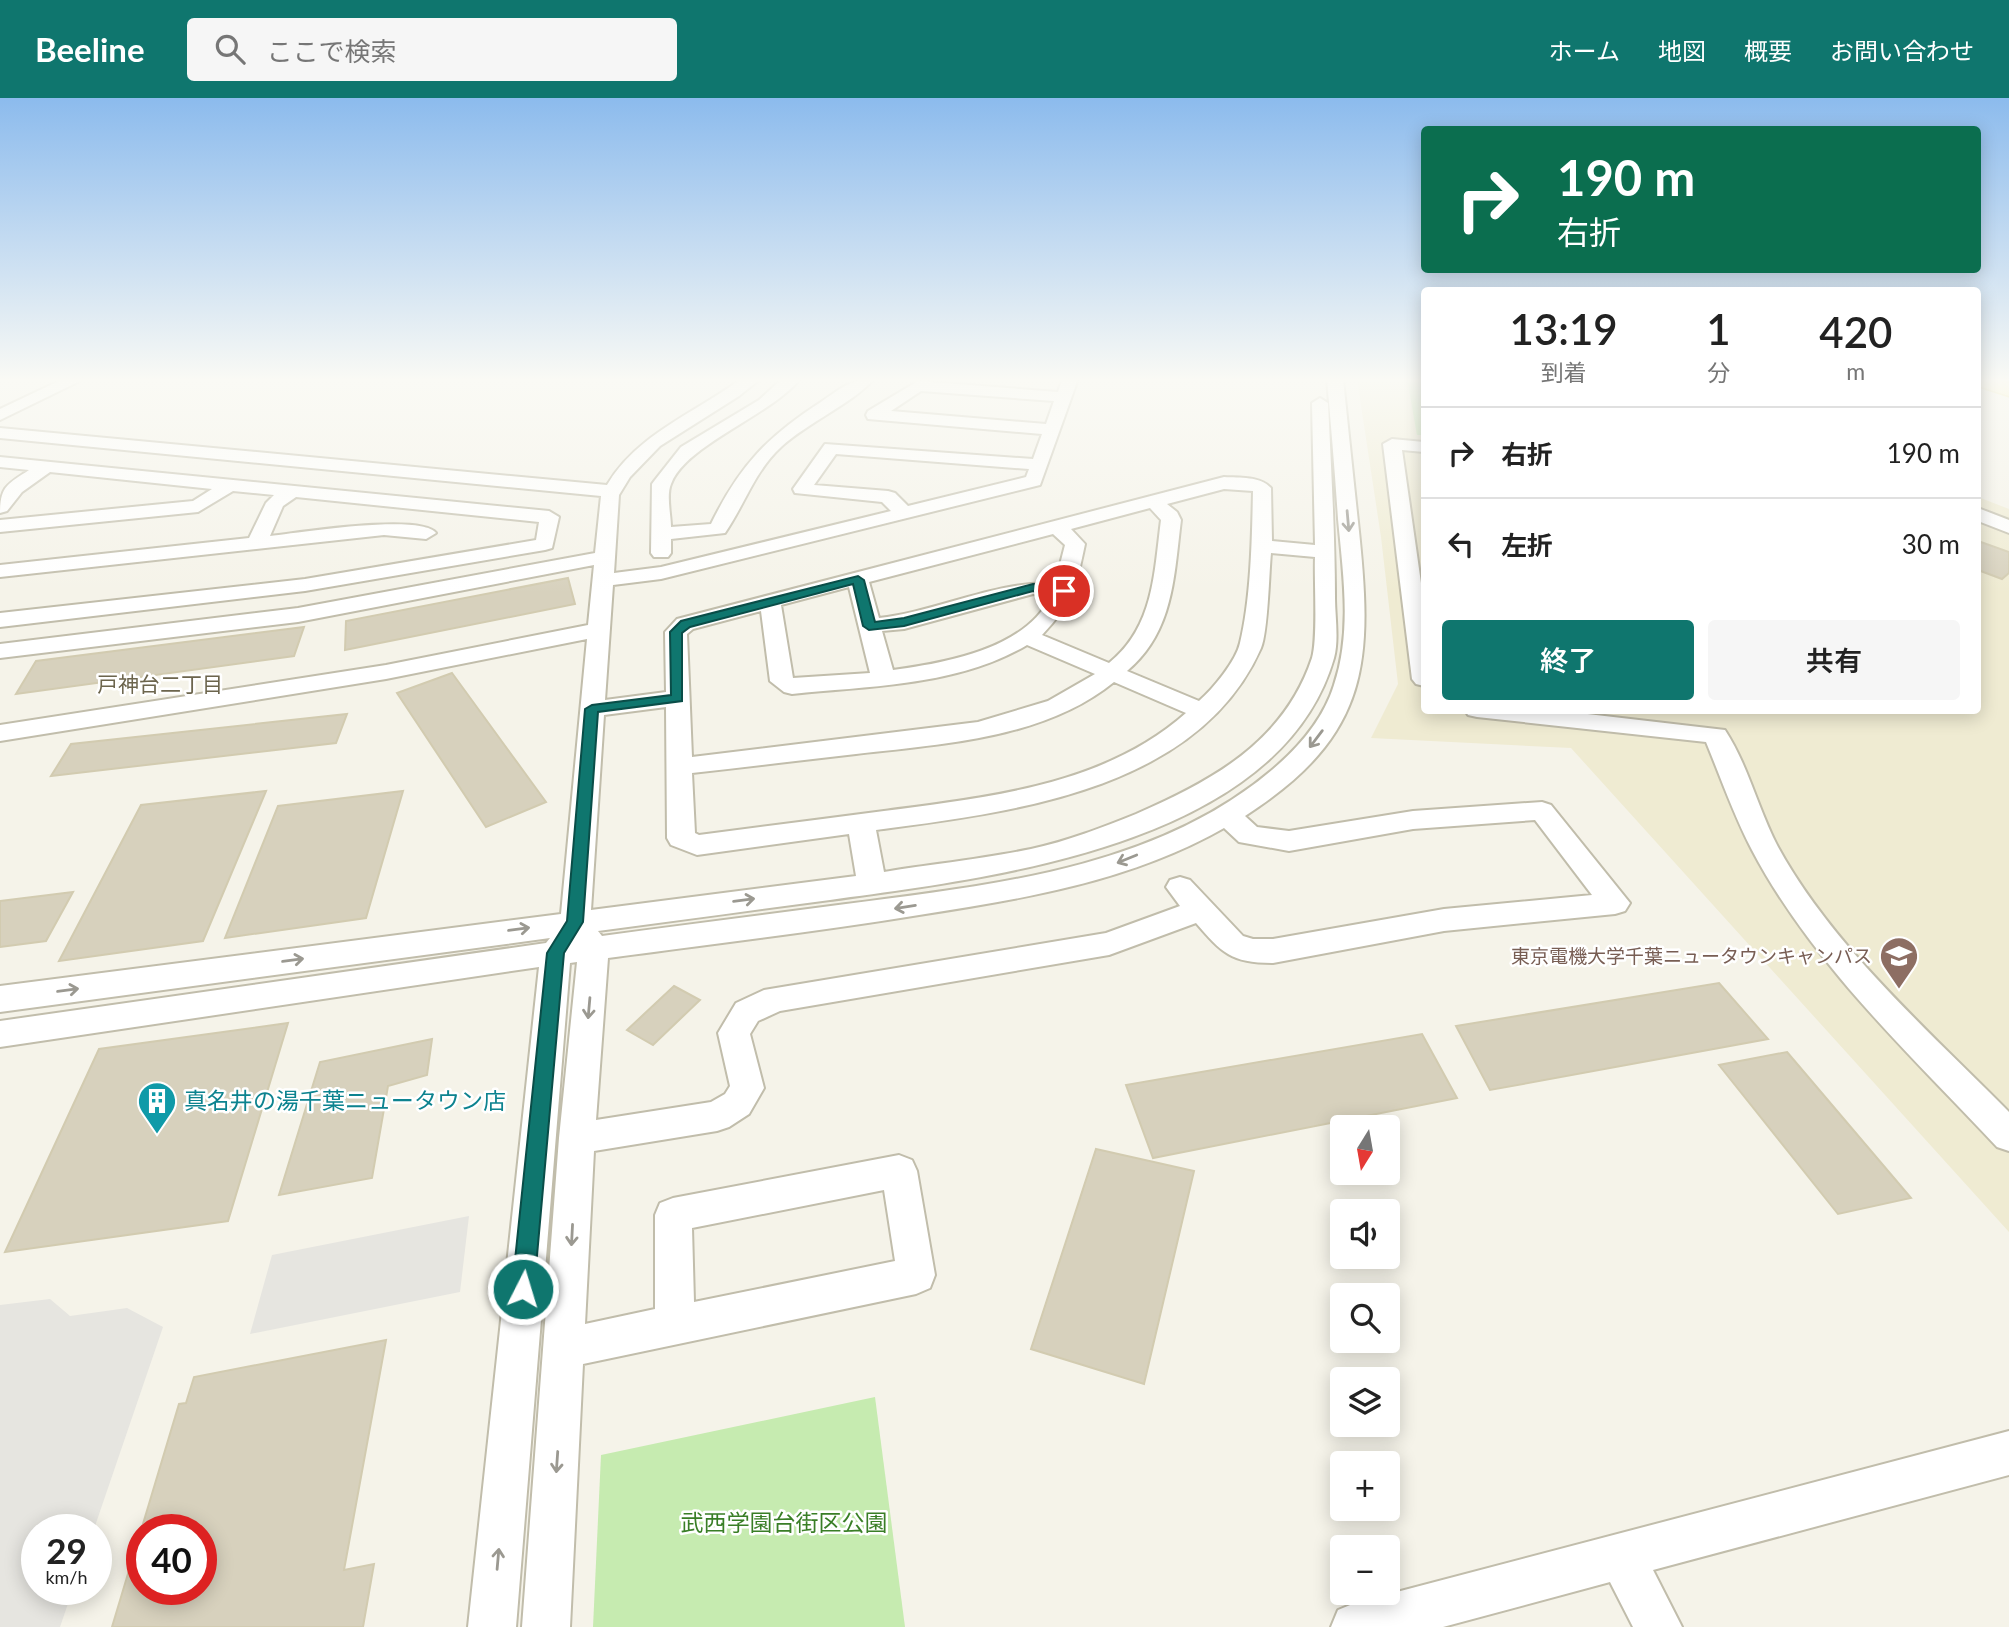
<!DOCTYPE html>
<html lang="ja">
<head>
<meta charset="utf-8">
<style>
	body { margin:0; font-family:Lato,"Noto Sans JP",sans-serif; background:#f6f6f6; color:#222; height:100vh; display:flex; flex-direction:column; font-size:26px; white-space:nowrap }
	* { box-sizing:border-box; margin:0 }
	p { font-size:23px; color:#767676 }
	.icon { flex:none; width:38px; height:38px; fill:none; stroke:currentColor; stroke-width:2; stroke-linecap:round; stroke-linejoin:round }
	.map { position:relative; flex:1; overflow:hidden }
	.details { position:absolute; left:1421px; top:189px; width:560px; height:427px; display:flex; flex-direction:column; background:#fff; border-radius:7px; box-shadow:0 4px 18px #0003 }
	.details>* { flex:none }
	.banner { position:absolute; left:1421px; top:28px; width:560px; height:147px; border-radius:7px; box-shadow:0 4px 18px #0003; background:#0b6e4f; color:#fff; overflow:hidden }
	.needle { width:46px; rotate:191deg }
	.controls { position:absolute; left:1330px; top:1017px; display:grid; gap:14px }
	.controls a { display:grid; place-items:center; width:70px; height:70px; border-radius:7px; background:#fff; box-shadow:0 4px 18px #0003; font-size:35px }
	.speed { position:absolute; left:21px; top:1416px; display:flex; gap:14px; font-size:35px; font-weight:700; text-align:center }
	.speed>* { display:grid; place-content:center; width:91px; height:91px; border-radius:50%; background:#fff; box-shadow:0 4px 18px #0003; line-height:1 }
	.speed small { font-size:18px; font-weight:400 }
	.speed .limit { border:10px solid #d22; background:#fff; color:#111 }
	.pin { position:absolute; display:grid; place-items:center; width:60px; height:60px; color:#fff; margin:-30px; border:4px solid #fff; border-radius:50%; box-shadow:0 2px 7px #0007 }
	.me { position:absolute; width:77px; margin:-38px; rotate:5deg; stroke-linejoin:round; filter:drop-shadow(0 0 5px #0008) }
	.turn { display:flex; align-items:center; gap:24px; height:147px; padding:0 21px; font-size:32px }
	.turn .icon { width:91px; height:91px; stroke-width:2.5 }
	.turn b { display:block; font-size:49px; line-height:60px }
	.eta { display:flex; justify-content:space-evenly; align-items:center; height:119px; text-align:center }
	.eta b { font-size:42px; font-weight:600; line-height:49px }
	.button { display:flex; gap:14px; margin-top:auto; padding:14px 21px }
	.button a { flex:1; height:80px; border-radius:7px; background:#0f766e; color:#fff; font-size:28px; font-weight:600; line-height:80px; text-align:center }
	.button a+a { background:#f6f6f6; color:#222 }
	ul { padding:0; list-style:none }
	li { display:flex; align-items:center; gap:21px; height:91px; padding:0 21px; border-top:2px solid #e0e0e0 }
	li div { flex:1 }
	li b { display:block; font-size:26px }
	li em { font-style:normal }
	header { display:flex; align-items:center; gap:42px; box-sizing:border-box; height:98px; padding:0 35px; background:#0f766e; color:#fff }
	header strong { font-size:33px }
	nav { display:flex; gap:38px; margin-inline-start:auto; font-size:24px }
	.search { width:490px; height:63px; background:#f6f6f6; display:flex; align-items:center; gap:18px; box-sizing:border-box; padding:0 24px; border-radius:7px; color:#767676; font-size:26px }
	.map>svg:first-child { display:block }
</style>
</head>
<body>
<header>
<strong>Beeline</strong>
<div class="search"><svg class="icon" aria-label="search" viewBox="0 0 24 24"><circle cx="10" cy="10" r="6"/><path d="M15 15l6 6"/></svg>ここで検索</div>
<nav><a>ホーム</a><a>地図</a><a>概要</a><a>お問い合わせ</a></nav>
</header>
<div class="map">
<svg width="2009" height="1529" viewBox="0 0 2009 1529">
	<rect width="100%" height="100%" fill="#f5f3e9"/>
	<path fill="#efebd2" d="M1357,281H1424V612H1978V399L2009,411V1134L1571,650L1371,640L1398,586L1381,439Z"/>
	<g fill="#c6ebb0">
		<path d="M1407,281H1424V337H1417Z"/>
		<path d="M875,1299L905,1529H593L601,1357Z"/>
	</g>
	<g fill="#e6e5e0">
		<path d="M469,1118L460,1194L250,1236L272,1157Z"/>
		<path d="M50,1201L70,1218L127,1210L163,1229L94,1431L37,1432V1491H73L60,1529H0V1207Z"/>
	</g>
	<g fill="#d7d1bd" stroke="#d2cbb0" stroke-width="2" fill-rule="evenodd">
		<path d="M1978,443L2009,454V475L2002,481L1978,472Z"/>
		<path d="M568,480L575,506L345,552L346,523Z"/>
		<path d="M304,529L294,558L16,596L36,563Z"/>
		<path d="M452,575L546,704L486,729L397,595Z"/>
		<path d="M347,616L336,645L51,678L71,646Z"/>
		<path d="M266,693L203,843L59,863L141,707Z"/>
		<path d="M403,693L366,820L225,840L278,708Z"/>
		<path d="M73,794L46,843L0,849V803Z"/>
		<path d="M1719,885L1768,941L1490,992L1456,928Z"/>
		<path d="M674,888L700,902L653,947L627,932Z"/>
		<path d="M288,925L228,1123L5,1154L99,951Z"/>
		<path d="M1422,936L1457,1000L1153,1060L1126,987Z"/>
		<path d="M432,941L427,977L388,988L372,1080L279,1097L320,964Z"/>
		<path d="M1787,954L1911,1100L1838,1116L1719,967Z"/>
		<path d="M1096,1051L1194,1073L1144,1286L1031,1251Z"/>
		<path d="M386,1242L344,1472L374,1466L363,1529H112L179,1306L186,1305L194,1279ZM142,1432H201V1491H142Z"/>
	</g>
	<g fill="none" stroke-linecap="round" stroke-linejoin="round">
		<g stroke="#c1bdab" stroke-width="4">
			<g id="minor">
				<path d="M63,281H84L0,322V311Z"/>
				<path d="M741,281H760L739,298L660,348L630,379L619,397L614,475L661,469L891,413L882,404L795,395L793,391L825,346L1033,361L1042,336L868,321L866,317L868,313L918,283L1058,294L1062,281H1078L1040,387L661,481L613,487L605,602L666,594L665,534L677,521L1224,379C1240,380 1260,378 1271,390L1272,443L1315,447L1312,305L1320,300L1328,305C1331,370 1335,435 1335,500C1335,518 1339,542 1334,560C1280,747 992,780 830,802C752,812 675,823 598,833L602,838C683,827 765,817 846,806C992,787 1155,771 1272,672C1299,649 1323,622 1334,587C1352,534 1343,476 1338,421C1335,374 1331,328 1327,281H1343C1348,329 1353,377 1358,424C1373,563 1372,636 1245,718L1257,729L1289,733L1413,713L1542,704L1551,707L1630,805L1625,813L1615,816L1444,833L1273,865C1231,865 1222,855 1196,825L1109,857L780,913L758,923L750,936L764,990L749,1016L729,1029L717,1033L594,1053L585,1226L655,1211V1117L660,1105L673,1100L899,1057L912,1062L917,1073L935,1177L930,1190L916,1196L583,1266L570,1529H522L559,1040L577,864L570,865L516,1529H468L539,869L0,949V923L546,845L550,840L0,914V888L561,816L587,541L386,581L0,643V627L386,567L588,527L594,467L298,524L0,560V546L298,510L595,455L601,398L0,340V330L607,387C637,336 695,315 741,281ZM921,293L1054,303L1046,326L891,313ZM836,356L1029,371L1026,379L908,408L895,395L888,393L814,387ZM1224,391L1253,393C1252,440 1251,500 1240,545C1236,563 1213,591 1199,603L1127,573C1174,534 1174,477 1181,422L1177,414L1167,406ZM1150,410L1161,422C1154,475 1154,529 1109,565L1042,537C1073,504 1076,489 1085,446L1071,431ZM1053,436L1065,447L1055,486C1001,481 936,514 879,520L869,484ZM1271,455L1315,459C1314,483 1318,540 1312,560C1284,644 1212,683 1136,716C1101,730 1068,743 1031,751C982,761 933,766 884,774L876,732C1011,714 1198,693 1261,550C1268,534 1269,475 1271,455ZM849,489L870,575L793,580L781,507ZM1033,496L1051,498C1026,551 945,565 893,572L882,533L904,531ZM761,513L770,583L784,594L792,596C870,588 958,588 1027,547L1095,576L1048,603L978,624L692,659L687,536L693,531ZM1114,584L1186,615C1104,688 988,699 884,713C822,721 761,729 699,737L695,735L692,675C747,669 801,662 856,656C942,646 1044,641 1114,584ZM666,609L667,740L671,747L697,757L849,736L856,778L591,812L604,617ZM1535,722L1592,797L1444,811L1273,841H1253L1243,838L1190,782L1180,779L1170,782L1166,789L1180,808L1106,835L764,892L736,905L718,935L730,988L725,996L711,1004L596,1022L608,860C712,846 816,834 919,817C1024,801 1131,783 1224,730L1239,744L1289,753L1413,731ZM884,1092L895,1163L694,1204L692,1130Z"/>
				<path d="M782,281H800C770,318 685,347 671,386C666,397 671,417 671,429L711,426C740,367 767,339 821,304C840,291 850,281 874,281C853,305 807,325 781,349C754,374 745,406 725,435L671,441V455L668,459H654L651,455L652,386L655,382L681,349L759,302Z"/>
				<path d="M1392,341L1424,344V354L1402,352L1424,506V588L1416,586L1412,581L1383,346Z"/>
				<path d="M0,359L549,413L559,419L552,450L545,452L305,493L0,529V515L305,481L536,442L539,424L296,399L283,408L270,438C297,435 421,415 436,435L426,441L384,437L0,479V467L249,440L266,405L274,397L233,393L198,414L0,434V422L193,403L212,391L50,374L22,394L7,413L0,415C0,388 8,386 29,372L0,369Z"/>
				<path d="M1978,410L2009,422V435L1978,423Z"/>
				<path d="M1465,612H1553L1725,632C1748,667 1758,711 1778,749C1832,848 1930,934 2009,1014V1053L1997,1049C1910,956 1812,866 1752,752C1734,718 1721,680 1706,644L1477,619L1468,617Z"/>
				<path d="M2009,1333V1377L1653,1472L1682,1529H1633L1610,1484L1443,1529H1331L1338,1512L1355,1505Z"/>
			</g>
		</g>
		<g stroke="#ead862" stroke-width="3">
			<path id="major" d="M1978,281H1999L2009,285V298L1978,288Z"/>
		</g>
		<use href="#minor" fill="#fff" fill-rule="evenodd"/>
		<use href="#major" fill="#fff398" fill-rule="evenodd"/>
	</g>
	<defs><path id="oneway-shaft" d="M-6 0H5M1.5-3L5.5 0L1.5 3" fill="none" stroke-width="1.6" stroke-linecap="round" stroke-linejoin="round" transform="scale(1.75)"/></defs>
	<g stroke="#9b9991">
		<use href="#oneway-shaft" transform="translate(1348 423) rotate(85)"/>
		<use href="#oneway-shaft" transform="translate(1316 641) rotate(127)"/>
		<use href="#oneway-shaft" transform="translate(1127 761) rotate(158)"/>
		<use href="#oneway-shaft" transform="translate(744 802) rotate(-7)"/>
		<use href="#oneway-shaft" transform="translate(905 809) rotate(171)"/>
		<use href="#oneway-shaft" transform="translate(519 831) rotate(-8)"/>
		<use href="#oneway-shaft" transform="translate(293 862) rotate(-8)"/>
		<use href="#oneway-shaft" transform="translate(68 892) rotate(-8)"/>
		<use href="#oneway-shaft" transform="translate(589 910) rotate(95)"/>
		<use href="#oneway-shaft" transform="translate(572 1137) rotate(93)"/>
		<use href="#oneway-shaft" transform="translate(557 1364) rotate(94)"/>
		<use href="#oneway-shaft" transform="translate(498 1461) rotate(-85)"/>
	</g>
	<linearGradient id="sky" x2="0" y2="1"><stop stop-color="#8cbbed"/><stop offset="0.57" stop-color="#fafaf5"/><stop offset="1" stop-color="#fafaf5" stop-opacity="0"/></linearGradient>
	<rect width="2009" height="495" fill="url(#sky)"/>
	<path fill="#0f766e" stroke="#0a4d48" stroke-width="2" d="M858,478L864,482L875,524L904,520L1033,486L1064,489L1070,493L1064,497L1033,493L904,528L869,532L863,528L853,486L690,529L682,535V603L598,614L583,824L564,855L534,1191L530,1198L523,1201L515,1198L512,1191L547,855L567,823L585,611L592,607L671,597L670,534L681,523Z"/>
	<defs>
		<g id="university-pin" transform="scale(2.0125)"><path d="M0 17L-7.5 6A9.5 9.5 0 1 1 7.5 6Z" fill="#8d6e63" stroke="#fff"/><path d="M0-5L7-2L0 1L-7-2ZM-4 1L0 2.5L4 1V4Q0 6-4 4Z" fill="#fff"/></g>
		<g id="building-pin" transform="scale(2.0125)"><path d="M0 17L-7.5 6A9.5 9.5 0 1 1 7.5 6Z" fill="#0f9aa8" stroke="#fff"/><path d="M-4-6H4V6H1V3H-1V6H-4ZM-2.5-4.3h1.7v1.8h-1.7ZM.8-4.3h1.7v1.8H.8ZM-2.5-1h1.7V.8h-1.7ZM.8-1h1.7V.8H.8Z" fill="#fff"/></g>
	</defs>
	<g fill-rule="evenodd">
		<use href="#university-pin" x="1899" y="858"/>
		<use href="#building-pin" x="157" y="1003"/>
	</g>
	<g text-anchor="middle" stroke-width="5" stroke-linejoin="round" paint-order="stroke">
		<g font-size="19" fill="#785e54" stroke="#fff" text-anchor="end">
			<text x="1872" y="865">東京電機大学千葉ニュータウンキャンパス</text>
		</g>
		<g font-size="21" fill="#6c654d" stroke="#fff">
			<text x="160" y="594">戸神台二丁目</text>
		</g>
		<g font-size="23" fill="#0d838f" stroke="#fff" text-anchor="start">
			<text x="184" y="1011">真名井の湯千葉ニュータウン店</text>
		</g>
		<g font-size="23" fill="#397e26" stroke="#fff">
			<text x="784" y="1433">武西学園台街区公園</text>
		</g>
	</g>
</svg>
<div class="controls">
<a><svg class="needle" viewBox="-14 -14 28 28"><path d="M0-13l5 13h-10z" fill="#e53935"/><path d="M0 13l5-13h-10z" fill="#767676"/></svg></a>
<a><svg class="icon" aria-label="sound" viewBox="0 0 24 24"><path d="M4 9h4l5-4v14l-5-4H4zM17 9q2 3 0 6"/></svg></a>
<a><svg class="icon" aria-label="search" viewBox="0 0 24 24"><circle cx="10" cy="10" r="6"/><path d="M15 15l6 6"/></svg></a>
<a><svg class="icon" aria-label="layers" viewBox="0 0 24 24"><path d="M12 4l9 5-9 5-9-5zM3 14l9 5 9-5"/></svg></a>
<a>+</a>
<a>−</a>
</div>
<div class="speed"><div>29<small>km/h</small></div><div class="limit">40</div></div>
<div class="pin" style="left:1064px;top:493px;background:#d93025"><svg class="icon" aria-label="arrive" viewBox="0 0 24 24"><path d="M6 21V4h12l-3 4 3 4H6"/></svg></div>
<svg class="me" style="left:523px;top:1191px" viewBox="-20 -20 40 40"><circle r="17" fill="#0f766e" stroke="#fff" stroke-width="3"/><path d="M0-11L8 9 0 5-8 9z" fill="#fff"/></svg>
<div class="banner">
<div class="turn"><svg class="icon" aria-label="right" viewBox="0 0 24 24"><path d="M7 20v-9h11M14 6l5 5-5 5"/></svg><div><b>190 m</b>右折</div></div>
</div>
<section class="details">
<div class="eta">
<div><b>13:19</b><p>到着</p></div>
<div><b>1</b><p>分</p></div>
<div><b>420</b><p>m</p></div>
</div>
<ul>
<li><svg class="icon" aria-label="right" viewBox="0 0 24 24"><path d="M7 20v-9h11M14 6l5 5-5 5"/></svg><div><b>右折</b></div><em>190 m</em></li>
<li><svg class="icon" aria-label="left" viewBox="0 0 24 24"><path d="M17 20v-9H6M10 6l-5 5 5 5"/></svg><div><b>左折</b></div><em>30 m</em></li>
</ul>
<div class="button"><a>終了</a><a>共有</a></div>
</section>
</div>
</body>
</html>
